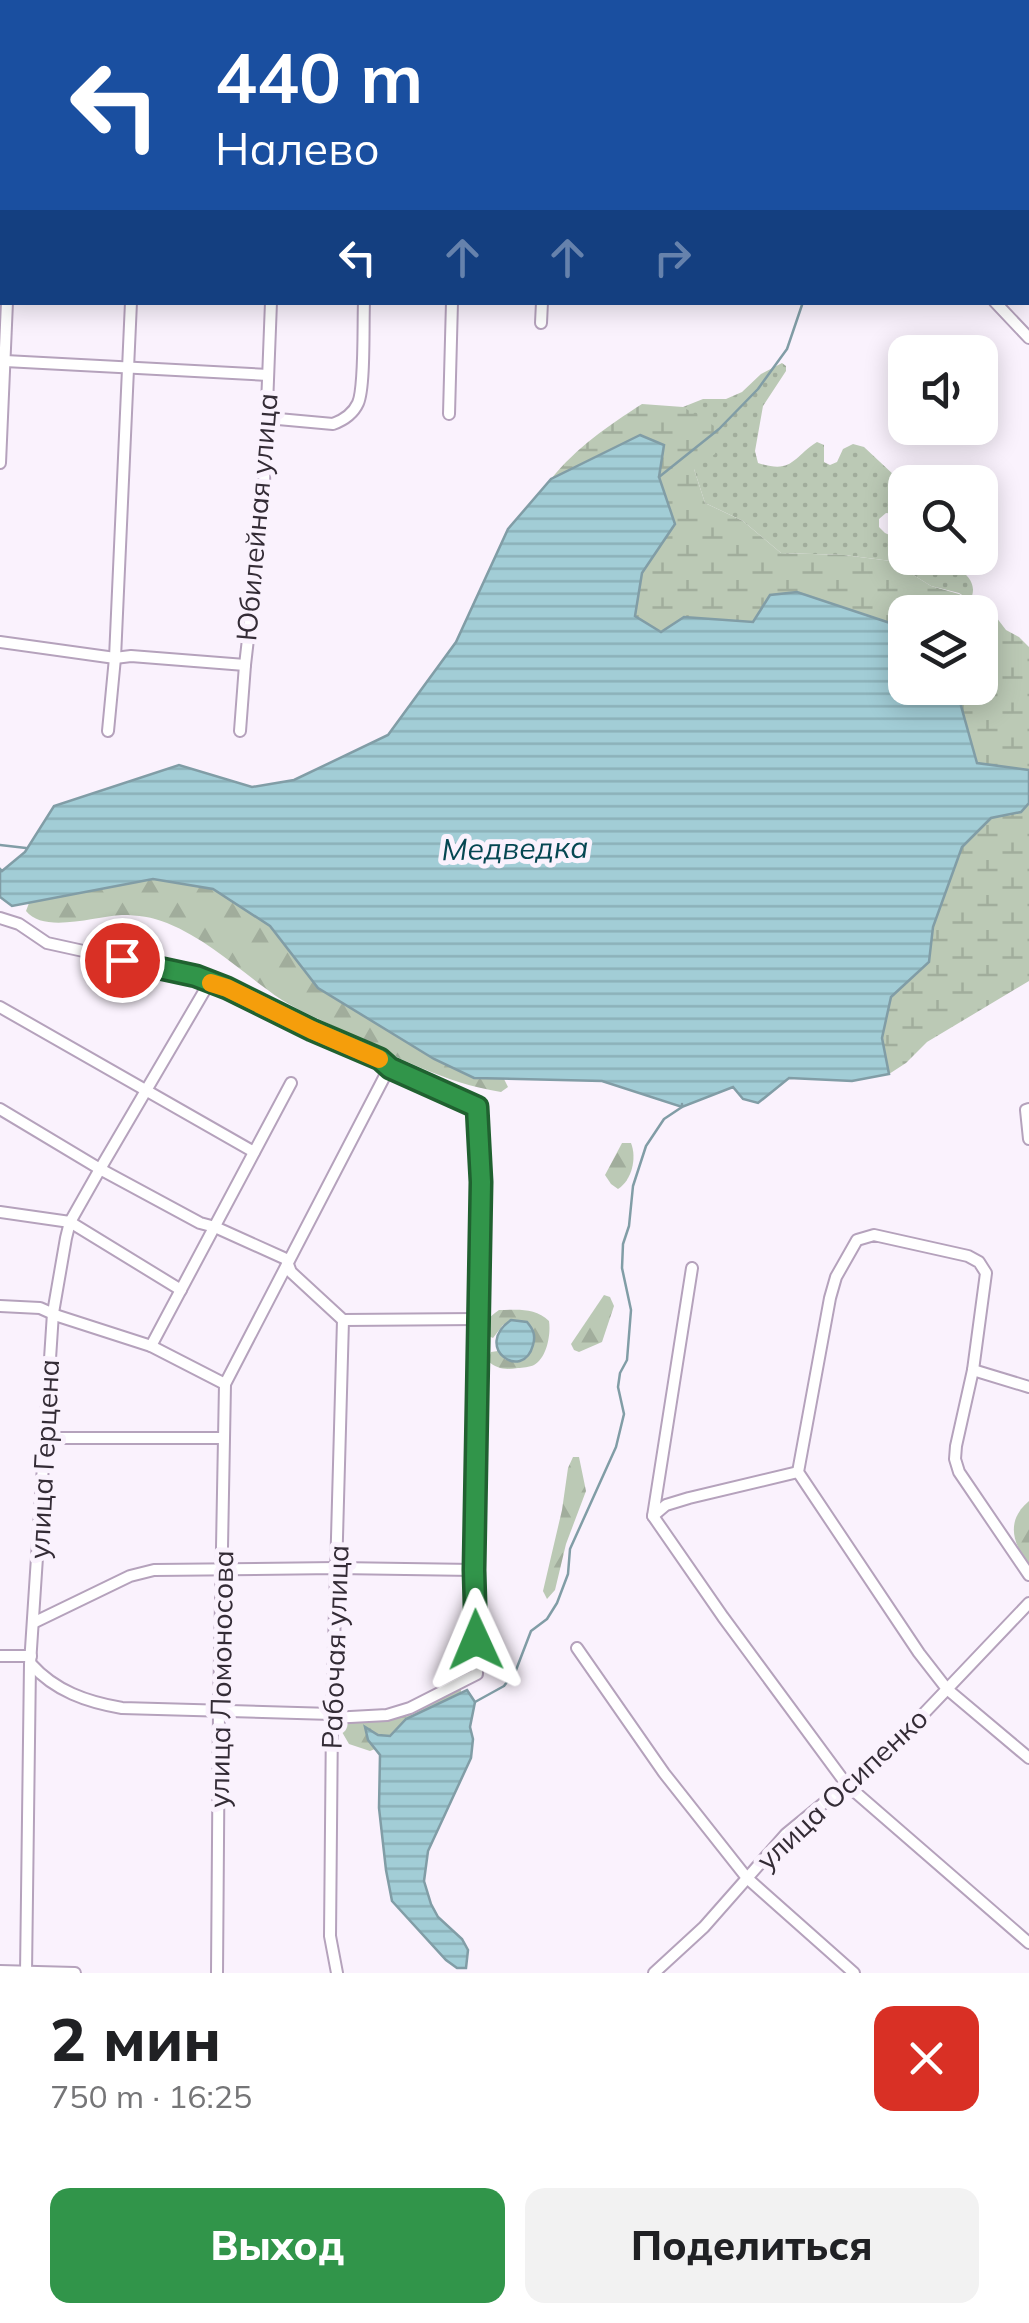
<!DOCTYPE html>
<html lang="ru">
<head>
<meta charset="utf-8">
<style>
	body { margin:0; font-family:Mulish,sans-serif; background:#f2f2f2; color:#202124; height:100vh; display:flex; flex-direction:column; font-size:38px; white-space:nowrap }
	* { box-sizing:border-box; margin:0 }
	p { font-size:32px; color:#757577 }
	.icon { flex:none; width:55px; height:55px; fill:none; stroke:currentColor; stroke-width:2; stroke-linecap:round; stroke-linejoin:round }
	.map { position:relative; height:1973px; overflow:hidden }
	.drawer { display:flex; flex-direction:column; background:#fff; flex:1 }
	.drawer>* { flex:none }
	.hud { position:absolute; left:0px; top:0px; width:1030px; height:305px; box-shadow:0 5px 25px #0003; background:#1a4fa0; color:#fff; overflow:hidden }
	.fabs { position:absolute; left:888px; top:335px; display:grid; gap:20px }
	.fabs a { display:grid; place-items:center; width:110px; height:110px; border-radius:20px; background:#fff; box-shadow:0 5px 25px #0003; font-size:50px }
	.pin { position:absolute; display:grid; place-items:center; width:85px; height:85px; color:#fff; margin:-42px; border:5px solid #fff; border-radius:50%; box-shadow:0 2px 10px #0007 }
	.me { position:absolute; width:110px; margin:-55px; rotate:359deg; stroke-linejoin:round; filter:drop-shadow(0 0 8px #0008) }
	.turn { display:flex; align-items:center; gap:35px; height:210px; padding:0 50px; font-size:45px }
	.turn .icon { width:130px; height:130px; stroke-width:2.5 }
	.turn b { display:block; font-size:70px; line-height:85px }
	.lanes { display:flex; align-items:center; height:95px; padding:0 50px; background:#0003; justify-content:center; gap:50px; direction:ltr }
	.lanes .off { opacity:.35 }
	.round { display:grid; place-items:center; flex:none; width:105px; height:105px; border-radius:20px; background:#f2f2f2 }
	.summary { display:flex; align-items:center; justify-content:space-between; height:170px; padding:0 50px }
	h1 { font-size:60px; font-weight:800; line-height:75px }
	.primary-button { display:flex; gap:20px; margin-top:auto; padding:20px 50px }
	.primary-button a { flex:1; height:115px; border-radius:20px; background:#31954a; color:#fff; font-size:40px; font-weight:800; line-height:115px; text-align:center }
	.primary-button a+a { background:#f2f2f2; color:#202124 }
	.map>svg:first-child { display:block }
</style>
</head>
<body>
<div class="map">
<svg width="1029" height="1973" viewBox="0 0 1029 1973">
	<defs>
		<pattern id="grass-dots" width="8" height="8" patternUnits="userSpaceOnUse" patternTransform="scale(2.5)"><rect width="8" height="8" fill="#bbc9b5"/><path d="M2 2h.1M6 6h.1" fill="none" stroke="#a1ad9c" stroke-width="1.8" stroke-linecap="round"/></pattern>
		<pattern id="forest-firs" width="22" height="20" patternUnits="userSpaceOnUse" patternTransform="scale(2.5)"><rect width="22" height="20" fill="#bbc9b5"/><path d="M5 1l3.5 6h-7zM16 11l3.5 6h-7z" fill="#a1ad9c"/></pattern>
		<pattern id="wetland-marsh" width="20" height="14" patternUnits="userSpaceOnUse" patternTransform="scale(2.5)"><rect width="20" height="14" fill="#bbc9b5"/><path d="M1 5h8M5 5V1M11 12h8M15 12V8" fill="none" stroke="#a1ad9c"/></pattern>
		<pattern id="water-rules" width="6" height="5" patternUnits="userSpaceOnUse" patternTransform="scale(2.5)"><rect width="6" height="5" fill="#a2cdd6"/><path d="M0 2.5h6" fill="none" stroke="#8cb0b8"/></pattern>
	</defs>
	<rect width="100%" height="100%" fill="#faf2fd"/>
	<path fill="url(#grass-dots)" d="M782,363L786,366V371L763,406L755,451L758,463C793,474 792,458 817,442L824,445V462L830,465L837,462L843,449L853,444L864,447L895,476L905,490V515L886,513L879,519V527L885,533L905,542V558C913,558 923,556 931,558C951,561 983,578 970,600L959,593L931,586L891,561L844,555L781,553L743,521L705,503L694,469L683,407L703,399H726L742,392L761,374Z"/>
	<g fill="url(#forest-firs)">
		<path d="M153,879L213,889L270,926L318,988L434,1059L474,1078L504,1079L508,1087L501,1092C444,1083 395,1056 344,1031C324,1021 301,1012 282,1000C243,974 211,941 167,923C152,917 138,915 122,915C96,916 44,934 26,911L29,903Z"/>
		<path d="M622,1143H631C637,1158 632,1180 618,1189L611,1184L605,1175Z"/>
		<path d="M604,1295L610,1297L614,1306L602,1342L579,1352L574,1350L571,1344Z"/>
		<path d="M499,1310C517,1310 535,1307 549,1321C551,1334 547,1358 534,1365C530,1367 522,1368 518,1368C505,1370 497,1369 488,1361L491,1352L498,1351L506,1360L527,1322L511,1320L503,1325L493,1338L484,1334C483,1323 490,1316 499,1310Z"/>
		<path d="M573,1457H579L586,1491L566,1544L555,1590L547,1599L543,1591L562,1510L568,1468Z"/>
		<path d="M1029,1501V1565C1013,1544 1005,1521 1029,1501Z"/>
		<path d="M457,1687L461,1689V1694L406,1719L390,1736L378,1735L368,1740L375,1749L370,1751L349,1744L342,1732L343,1727L348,1723L384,1721L399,1716Z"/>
	</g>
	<g fill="url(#wetland-marsh)">
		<path d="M642,404L683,407L719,429L715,454L694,469L705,503L743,521L781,553L844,555L891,561L931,586L959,594L993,613L1006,630L1019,637L1029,647V770L977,763L956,688H980V612H905V628L797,592L770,595L753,622L661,632L635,616L642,573L675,524L659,477L640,435L551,479C577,447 608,426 642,404Z"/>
		<path d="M1029,803V981L927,1042L906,1063L889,1074L882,1038L891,997L929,962L933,927L962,847L991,818L1021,812Z"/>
	</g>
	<g fill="url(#water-rules)" stroke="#819da6" stroke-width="2.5">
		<path d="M640,435L664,445L659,477L675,524L642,573L635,616L661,632L684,617L753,622L770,595L797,592L905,628V688H956L977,763L1029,770V803L1021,812L991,818L962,847L933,927L929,962L891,997L882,1038L889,1074L852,1081L789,1078L758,1103L743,1099L733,1087L682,1107L602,1081L474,1078L434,1059L318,988L270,926L213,889L153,879L12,906L0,897V869L2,871L25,852L54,806L179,765L252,787L294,780L388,735L456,642L508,529L551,479Z"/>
		<path d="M511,1320L527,1322C533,1329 536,1335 533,1345C523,1383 472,1347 511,1320Z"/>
		<path d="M467,1690L475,1702L470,1727L473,1739L471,1758L428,1851L424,1881L431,1904L438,1917L462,1939L468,1950L466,1968H457L446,1960L392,1901L386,1870L379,1808L380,1755L368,1740L365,1727L378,1735L390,1736L406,1719Z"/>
	</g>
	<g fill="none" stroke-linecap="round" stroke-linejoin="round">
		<g stroke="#819da6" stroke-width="2.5">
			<path d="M850,0L851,2"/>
			<path d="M659,477L719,429L758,389L787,349L803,302"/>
			<path d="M0,845L26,848"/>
			<path d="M475,1702L504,1686L516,1670L531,1631L547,1619L557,1603L568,1574L570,1549L616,1447L624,1414L618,1387L620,1373L627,1360L631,1310L622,1268L623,1244L629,1226L633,1186L646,1146L664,1119L682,1107V1104"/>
		</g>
		<g stroke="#b5a2bc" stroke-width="14">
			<g id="minor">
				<path d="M890,0V2"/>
				<path d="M26,2V0"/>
				<path d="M144,2V0"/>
				<path d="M283,2V0"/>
				<path d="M375,2V0"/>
				<path d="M462,2V0"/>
				<path d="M552,2V0"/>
				<path d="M701,2V0"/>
				<path d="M0,59H2"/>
				<path d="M995,302L1029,338"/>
				<path d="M541,323L542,302"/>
				<path d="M5,361L268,375"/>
				<path d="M449,414L452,302"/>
				<path d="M267,418L333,424C344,420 353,414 358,403C365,387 363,324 364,302"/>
				<path d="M0,463L7,302"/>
				<path d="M0,642L115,658L131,656L245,665"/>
				<path d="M108,731L115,658L131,302"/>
				<path d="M240,731L245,665L263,509L271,302"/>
				<path d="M0,918L19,924L47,943L197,976L227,988L312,1030L380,1059L389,1068L477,1107L479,1111L481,1182L474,1570L477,1674L410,1708L387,1715L332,1718"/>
				<path d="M0,1007L254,1152"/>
				<path d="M0,1109L100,1169L200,1223L215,1227L286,1259L291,1272L343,1320"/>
				<path d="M1029,1109L1026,1110L1029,1139"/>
				<path d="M0,1212L70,1222L181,1290"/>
				<path d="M692,1268L653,1516L723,1617L847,1785L1029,1943"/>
				<path d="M0,1306L40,1308L58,1316L151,1346L225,1384"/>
				<path d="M343,1320L478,1319"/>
				<path d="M151,1346L291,1083"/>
				<path d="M973,1370L1029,1387"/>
				<path d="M45,1438H223"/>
				<path d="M653,1516L666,1505L689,1498L798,1472"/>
				<path d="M1029,1575L959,1472L955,1459L956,1446L973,1370L986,1273L979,1262L968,1256L874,1235L857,1240L836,1277L830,1298L798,1472L919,1653L947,1689L1029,1758"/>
				<path d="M35,1622L130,1576L154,1570L337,1568L474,1570"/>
				<path d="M577,1648L664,1773L747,1878L854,1973"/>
				<path d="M0,1656H31"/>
				<path d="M31,1664C55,1691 87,1702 122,1708L332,1714"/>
				<path d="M0,1971L75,1973"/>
				<path d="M26,1973L30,1664L53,1313L66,1238L70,1222L100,1169L209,983"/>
				<path d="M217,1973L219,1710L225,1384L389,1068"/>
				<path d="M337,1973L330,1936L332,1718L343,1320"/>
				<path d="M654,1973L704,1927L786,1834L891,1748L1029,1603"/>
			</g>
		</g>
		<use href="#minor" stroke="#fff" stroke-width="10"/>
	</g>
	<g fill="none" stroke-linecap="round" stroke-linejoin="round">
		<g stroke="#206130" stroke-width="25">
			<path id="route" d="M122,960L196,976L227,988L312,1030L380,1059L390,1068L477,1107L481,1182L474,1570L476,1640"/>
		</g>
		<use href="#route" stroke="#31954a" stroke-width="18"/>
		<path stroke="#f59e0b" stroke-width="18" d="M211,983L227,988L312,1030L379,1059"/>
	</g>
	<g text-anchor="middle" stroke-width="10" stroke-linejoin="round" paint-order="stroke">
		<g font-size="28" fill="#342c36" stroke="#faf2fd">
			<text transform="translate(257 517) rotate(-85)" y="10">Юбилейная улица</text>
			<text transform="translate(44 1459) rotate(-87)" y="10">улица Герцена</text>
			<text transform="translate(335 1647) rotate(-88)" y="10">Рабочая улица</text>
			<text transform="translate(221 1679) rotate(-89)" y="10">улица Ломоносова</text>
			<text transform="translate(842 1789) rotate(-43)" y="10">улица Осипенко</text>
		</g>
		<g font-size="30" font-style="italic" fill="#054752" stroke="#faf2fd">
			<text transform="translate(515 849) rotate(-1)" y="10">Медведка</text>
		</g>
	</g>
</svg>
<div class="fabs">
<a><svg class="icon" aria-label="sound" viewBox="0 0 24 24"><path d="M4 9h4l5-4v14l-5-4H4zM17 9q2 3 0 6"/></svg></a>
<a><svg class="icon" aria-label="search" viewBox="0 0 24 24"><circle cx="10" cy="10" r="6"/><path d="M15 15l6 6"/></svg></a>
<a><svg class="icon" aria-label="layers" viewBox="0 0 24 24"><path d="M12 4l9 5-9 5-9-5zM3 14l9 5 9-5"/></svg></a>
</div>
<div class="pin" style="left:122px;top:960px;background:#d93025"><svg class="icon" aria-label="arrive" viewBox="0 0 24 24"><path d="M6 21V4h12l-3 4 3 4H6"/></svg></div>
<svg class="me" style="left:476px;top:1640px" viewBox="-20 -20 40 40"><path d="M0-17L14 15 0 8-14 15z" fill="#31954a" stroke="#fff" stroke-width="4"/></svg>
<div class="hud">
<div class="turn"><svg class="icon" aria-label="left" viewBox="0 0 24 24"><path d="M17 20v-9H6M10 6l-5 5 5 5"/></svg><div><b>440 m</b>Налево</div></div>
<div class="lanes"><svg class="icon" aria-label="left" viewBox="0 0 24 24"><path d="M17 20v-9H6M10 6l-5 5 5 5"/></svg><svg class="icon off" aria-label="ahead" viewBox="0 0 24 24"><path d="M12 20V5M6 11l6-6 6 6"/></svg><svg class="icon off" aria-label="ahead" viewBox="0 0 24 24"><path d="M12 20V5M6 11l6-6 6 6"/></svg><svg class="icon off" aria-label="right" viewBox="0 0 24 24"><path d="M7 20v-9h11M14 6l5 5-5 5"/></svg></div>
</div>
</div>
<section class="drawer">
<div class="summary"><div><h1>2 мин</h1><p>750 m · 16:25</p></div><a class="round" style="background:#d93025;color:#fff"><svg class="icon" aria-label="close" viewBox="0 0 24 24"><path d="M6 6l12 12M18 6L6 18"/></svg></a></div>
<div class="primary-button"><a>Выход</a><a>Поделиться</a></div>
</section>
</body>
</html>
